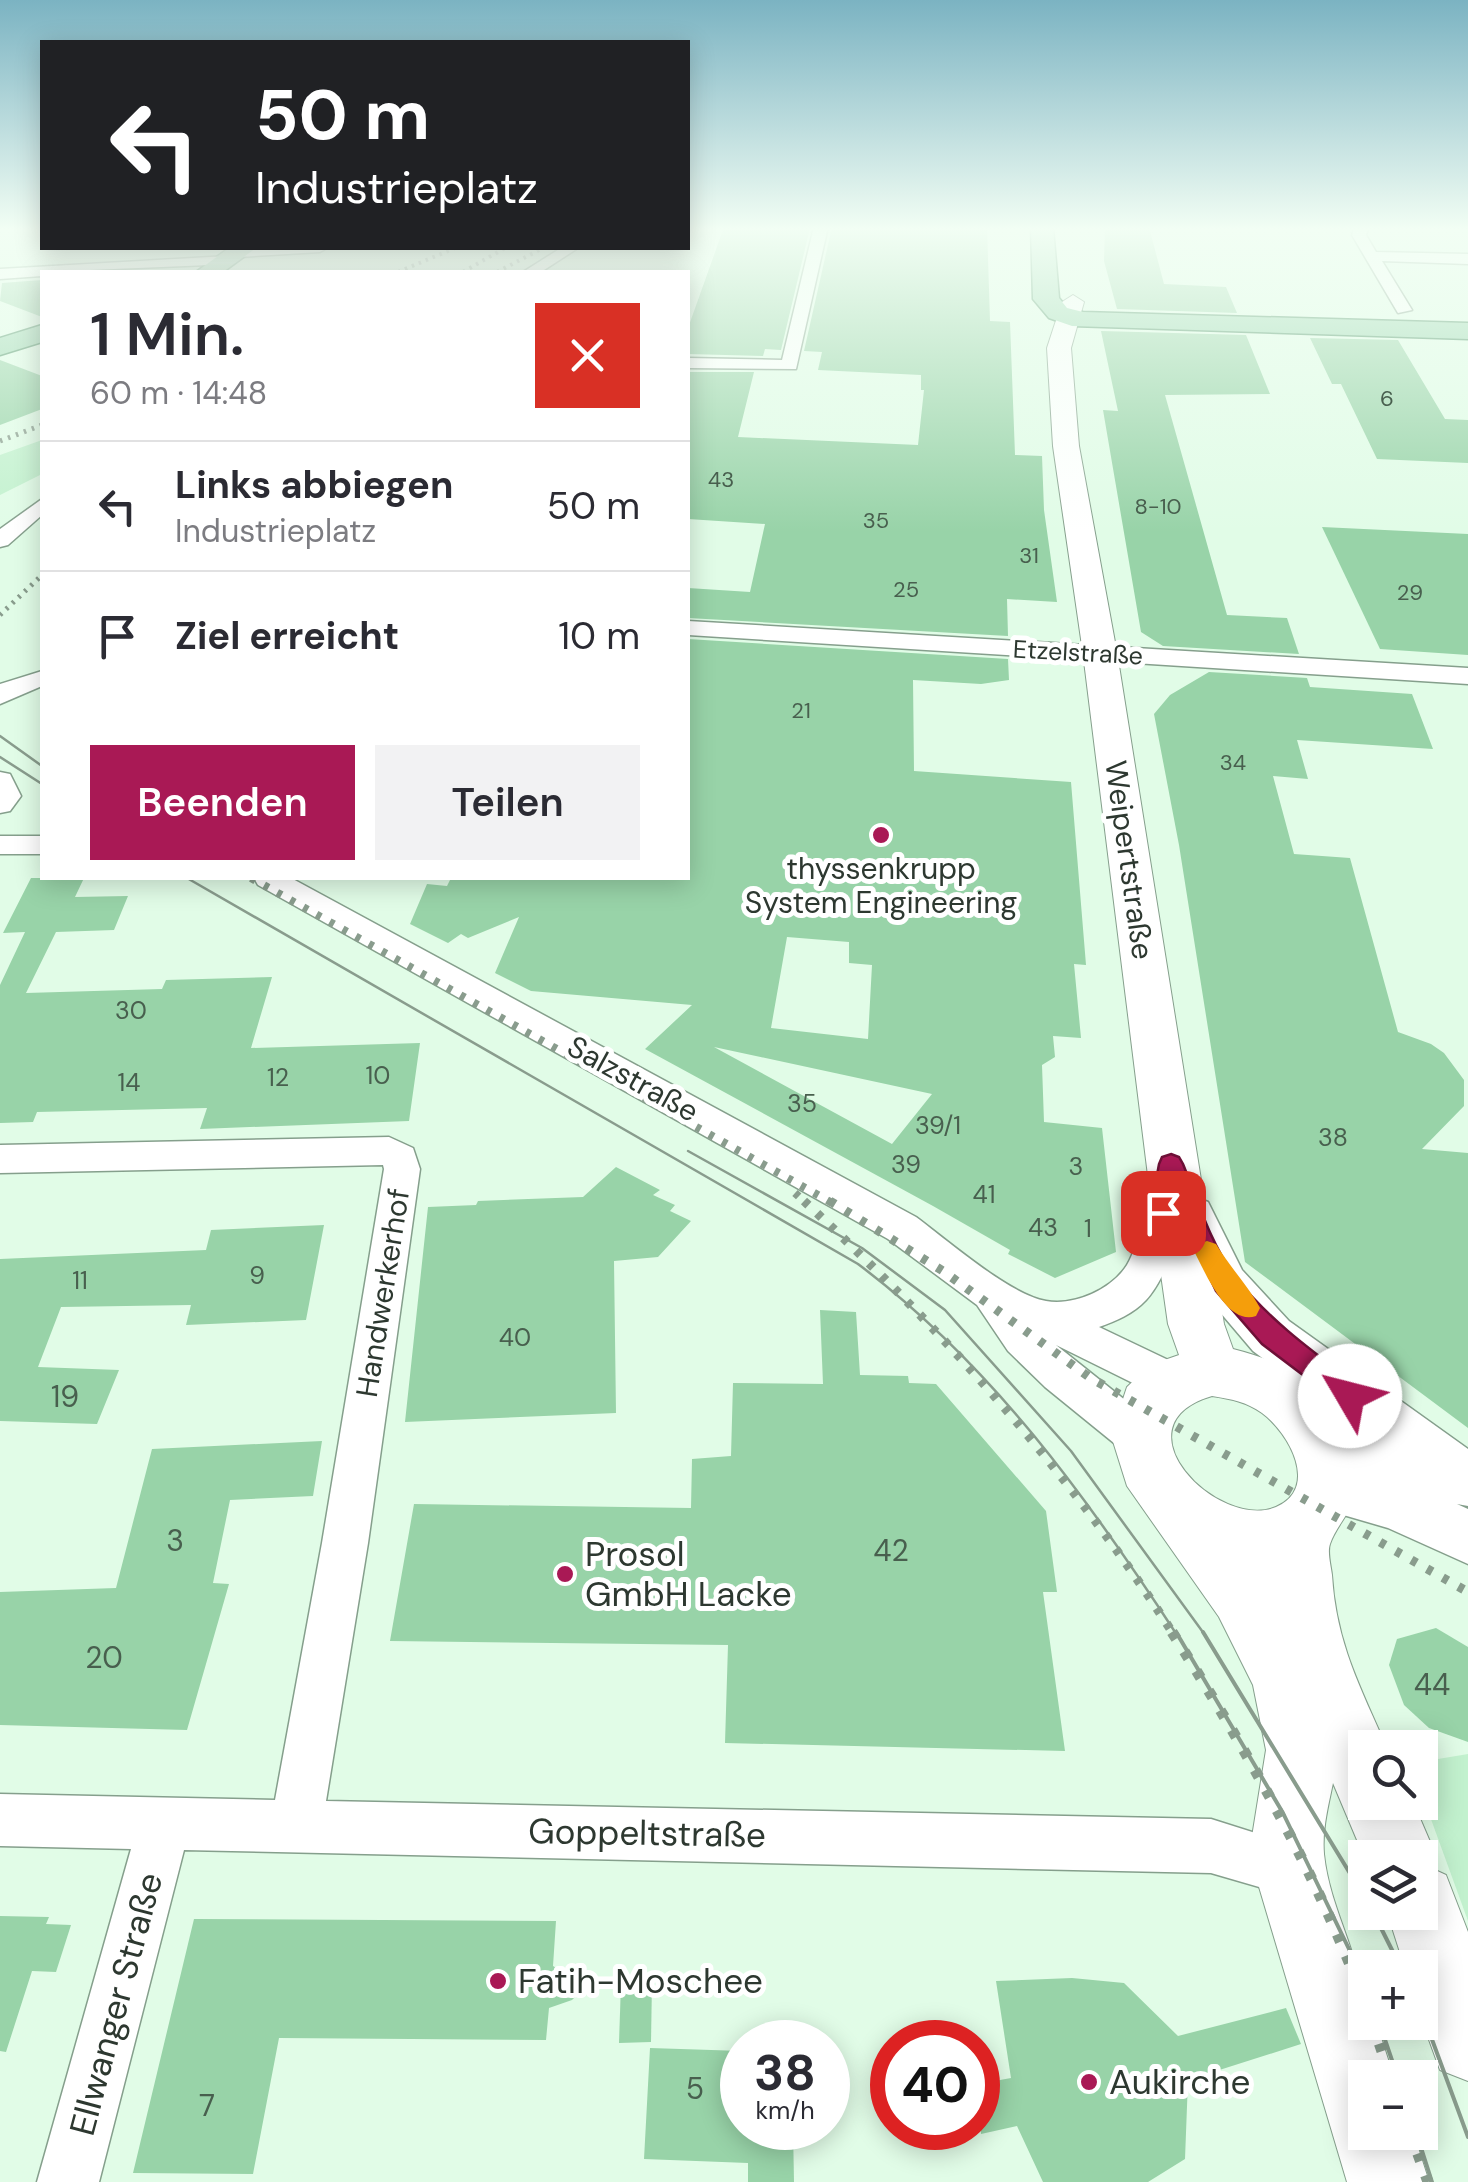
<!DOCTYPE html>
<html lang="de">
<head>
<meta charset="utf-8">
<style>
	body { margin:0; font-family:"DM Sans",sans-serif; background:#f2f2f3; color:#2b2b33; height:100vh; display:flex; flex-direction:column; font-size:38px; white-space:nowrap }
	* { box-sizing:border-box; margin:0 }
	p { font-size:32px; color:#7c7c81 }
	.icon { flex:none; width:55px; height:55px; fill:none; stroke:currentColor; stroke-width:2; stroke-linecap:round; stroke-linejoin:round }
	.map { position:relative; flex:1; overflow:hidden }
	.panel { position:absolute; left:40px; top:270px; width:650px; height:610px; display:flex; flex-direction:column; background:#fff; border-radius:0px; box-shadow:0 5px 25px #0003 }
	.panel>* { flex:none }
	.banner { position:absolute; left:40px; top:40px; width:650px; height:210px; border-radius:0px; box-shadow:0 5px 25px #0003; background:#202124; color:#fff; overflow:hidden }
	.buttons { position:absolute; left:1348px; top:1730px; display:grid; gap:20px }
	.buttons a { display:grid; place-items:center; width:90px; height:90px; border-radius:0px; background:#fff; box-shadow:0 5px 25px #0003; font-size:50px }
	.speed { position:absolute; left:720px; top:2020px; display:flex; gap:20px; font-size:50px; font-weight:700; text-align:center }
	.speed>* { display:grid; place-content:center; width:130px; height:130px; border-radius:50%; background:#fff; box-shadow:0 5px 25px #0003; line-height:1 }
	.speed small { font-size:25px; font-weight:400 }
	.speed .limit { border:15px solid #d22; background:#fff; color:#111 }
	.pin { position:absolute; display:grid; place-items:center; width:85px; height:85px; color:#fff; margin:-42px; border-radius:20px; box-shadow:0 5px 15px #0006 }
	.me { position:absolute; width:110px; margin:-55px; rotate:307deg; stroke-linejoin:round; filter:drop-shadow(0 0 8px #0008) }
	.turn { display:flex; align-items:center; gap:35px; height:210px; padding:0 50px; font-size:45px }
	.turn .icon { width:130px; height:130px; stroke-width:2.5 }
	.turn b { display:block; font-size:70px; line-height:85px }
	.round { display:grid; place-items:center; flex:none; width:105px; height:105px; border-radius:0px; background:#f2f2f3 }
	.overview { display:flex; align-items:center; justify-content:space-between; height:170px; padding:0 50px }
	h1 { font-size:60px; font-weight:600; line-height:75px }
	.button { display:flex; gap:20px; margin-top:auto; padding:20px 50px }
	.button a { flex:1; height:115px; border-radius:0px; background:#a91955; color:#fff; font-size:40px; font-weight:600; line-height:115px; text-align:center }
	.button a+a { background:#f2f2f3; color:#2b2b33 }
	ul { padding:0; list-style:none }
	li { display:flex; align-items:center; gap:30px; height:130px; padding:0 50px; border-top:2px solid #e1e1e2 }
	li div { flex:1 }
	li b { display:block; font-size:38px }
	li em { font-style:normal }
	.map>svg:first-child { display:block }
</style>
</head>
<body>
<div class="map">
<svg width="1468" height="2182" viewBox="0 0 1468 2182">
	<rect width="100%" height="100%" fill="#e1fce7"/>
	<g fill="#c2f1ce">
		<path d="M42,440V474L0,495V455Z"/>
		<path d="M1468,1754V1921L1420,1789V1762Z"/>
	</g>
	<g fill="#98d3a8" fill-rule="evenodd">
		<path d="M724,227L810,228L781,350L765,349L763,356L688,354V328Z"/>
		<path d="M832,227H987L990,321L1010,322L1015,455L1042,456L1044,510L1057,602L1007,599L1008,636L688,618V588L750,592L765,524L688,519V372H754L738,437L918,445L924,390H921V375L818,370L822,352L804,351Z"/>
		<path d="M1105,227H1149L1164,284L1226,287L1237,313L1117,309L1104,261Z"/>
		<path d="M42,280V317L0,301L2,283Z"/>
		<path d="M1101,331L1246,335L1270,394L1165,395L1227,615L1287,618L1299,654L1163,646L1141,632L1103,410L1118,411Z"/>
		<path d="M1310,338L1398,340L1445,419L1468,420V463L1377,459L1341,384H1332Z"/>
		<path d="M0,360L42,376V409L0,425Z"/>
		<path d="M1322,527L1468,534V655L1380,649Z"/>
		<path d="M688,639L1008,659L1009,680L981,684L913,680L914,771L1071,782L1086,965L1074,964L1081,1038L1053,1036L1055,1057L1042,1065L1044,1122L1102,1128L1116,1252L1055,1278L1008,1254L1010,1250L933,1206L645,1049L692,1005L531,991L495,973L519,917L468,938L461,934L448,943L410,924L427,884L447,886L451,878H688ZM787,937L849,942V963L872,965L868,1039L771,1028ZM714,1047L932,1094L892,1144Z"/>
		<path d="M1209,672L1307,678L1310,687L1412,694L1433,749L1297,740L1308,779L1273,776L1294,854L1350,858L1398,1032L1431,1044L1444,1053L1464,1080V1106L1422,1149L1468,1153V1428L1245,1262L1179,845L1154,714L1170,695Z"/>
		<path d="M31,878H84L75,897L128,896L114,930L56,932L26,993L162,989L166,980L272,977L251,1048L420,1043L409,1121L200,1129L207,1108L37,1112L33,1122L0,1123V985L25,932L3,933Z"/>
		<path d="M616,1167L660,1190L653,1195L675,1205L670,1211L691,1221L658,1257L614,1261L616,1413L405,1422L428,1207L476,1205L478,1201L583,1197Z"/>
		<path d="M324,1225L306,1320L186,1325L191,1305L61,1307L38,1367L119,1370L97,1424L0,1421V1259L206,1250L211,1230Z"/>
		<path d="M820,1310L856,1312L860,1375L908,1376L909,1383L936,1384L1046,1511L1057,1592H1043L1065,1751L725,1743L728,1645L390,1641L414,1504L691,1508L692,1459L731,1456L733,1383L823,1384Z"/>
		<path d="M322,1441L313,1496L230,1500L213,1583L229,1584L187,1730L0,1725V1592L116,1588L152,1449Z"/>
		<path d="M1436,1628L1468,1647V1742L1429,1728L1404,1705L1389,1665L1397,1639Z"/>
		<path d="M0,1916L49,1917L46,1924L71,1925L56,1972L32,1971L6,2052L0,2051Z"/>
		<path d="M194,1919L556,1921L553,1966L586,1986L572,2000L549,2008L546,2040L279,2038L253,2174L133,2173Z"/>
		<path d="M1072,1978L1124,1983L1178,2036L1286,2008L1301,2044L1188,2080L1185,2159L1148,2182H1043L1017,2126L981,2134L978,2084L1011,2078L996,1981Z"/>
		<path d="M652,1982L651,2042L619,2043L621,1983Z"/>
		<path d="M650,2048L742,2051V2128H793L794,2182H748V2163L644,2159Z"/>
	</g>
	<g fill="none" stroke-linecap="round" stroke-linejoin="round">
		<g stroke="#859f8c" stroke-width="3">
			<g id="minor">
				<path d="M814,227H828L796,369L688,368V358L782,360Z"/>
				<path d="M1355,227H1369L1366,235L1376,252L1468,254V264L1382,261L1412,310L1398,313L1352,235Z"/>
				<path d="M256,248H327L320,252L239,257L232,253Z"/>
				<path d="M561,248H578L541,272H523Z"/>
				<path d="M228,256L236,261L233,264L42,272V276L0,279V269Z"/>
				<path d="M42,499V515L8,545L0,547V529Z"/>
				<path d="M688,621L1468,668V684L688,635Z"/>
				<path d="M42,671V686L0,704V684Z"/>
				<path d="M0,772L10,774L21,796L10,811L0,813Z"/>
				<rect x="0" y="836" width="42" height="18"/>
				<path d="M254,878H291L916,1217C947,1240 1010,1295 1046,1301C1075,1306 1112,1289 1127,1265C1142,1240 1140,1209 1153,1183L1166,1179L1179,1183C1193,1210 1166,1279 1146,1300C1133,1314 1116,1321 1099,1327L1185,1368L1191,1381L1185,1394L1170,1400L1155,1394L1056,1345L1155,1424L1162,1438L1155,1452L1140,1458L1125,1452L1045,1387L1008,1351L977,1305L888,1239L258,885Z"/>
				<path d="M389,1137L413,1148L420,1169L368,1543L326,1801L1211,1819L1309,1850L1317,1869L1309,1888L1290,1896L1211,1873L184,1850L99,2182H37L131,1849L0,1846V1794L275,1800L322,1543L384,1169L383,1165L0,1173V1145Z"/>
			</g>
		</g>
		<g stroke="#859f8c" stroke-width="3">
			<path id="tertiary" d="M1192,1196L1208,1202L1242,1270L1289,1321L1468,1449V1506L1457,1504L1468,1509V1564L1388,1528L1309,1505L1301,1487L1309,1469L1328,1461L1351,1467L1292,1440L1284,1423L1292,1406L1310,1399L1324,1404L1253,1351L1208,1298L1169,1215L1176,1202Z"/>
		</g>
		<g stroke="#859f8c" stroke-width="2">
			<path id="secondary" d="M1073,295L1084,302L1071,348L1079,446L1117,653L1224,1324L1233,1349C1282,1361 1323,1383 1345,1431C1352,1447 1359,1465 1358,1483C1355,1510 1336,1525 1330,1544C1327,1552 1331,1566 1332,1575C1336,1642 1360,1687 1387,1748H1365V1802H1413L1437,1858L1433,1869L1446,1875L1468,1932V2081L1440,2070L1420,2015V1968H1405L1387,1912H1420V1858L1365,1859L1333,1783C1328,1807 1322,1830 1324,1854C1330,1913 1365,1960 1365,2022H1376L1394,2078H1365V2132H1413L1429,2182H1347L1254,1870L1252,1837L1266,1750L1253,1685L1219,1617L1127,1486L1111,1435L1127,1387L1150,1365L1179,1355L1168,1324L1155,1232L1083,653L1053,446L1047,348L1062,302ZM1212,1396C1231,1399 1247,1402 1262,1413C1289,1433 1320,1488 1276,1507C1218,1531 1113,1425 1212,1396Z"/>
		</g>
		<g stroke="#468c5f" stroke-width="3">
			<g id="primary">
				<path d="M1031,227H1053L1059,298L1067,308L1083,312L1468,323V339L1072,326L1049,318L1033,299Z"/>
				<path d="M229,248H256L223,272H196Z"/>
				<path d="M42,325V342L0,355V338Z"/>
			</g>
		</g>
		<use href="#minor" fill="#fff" fill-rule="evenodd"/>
		<use href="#tertiary" fill="#fff" fill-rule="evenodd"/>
		<use href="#secondary" fill="#fff" fill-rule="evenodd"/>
		<use href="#primary" fill="#98d5ae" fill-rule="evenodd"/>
		<g stroke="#899c8d" stroke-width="2.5">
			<path d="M0,736L42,766"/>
			<path d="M0,757L42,784"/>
			<path d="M187,878L858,1264C991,1364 1087,1497 1177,1635"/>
			<path d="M688,1151L862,1248L945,1310L1071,1451L1205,1635"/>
		</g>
		<g stroke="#899c8d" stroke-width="4">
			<path d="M1176,1632L1283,1813L1365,1982"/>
			<path d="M1203,1632L1365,1898"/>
			<path d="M1373,1912L1401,1968"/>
			<path d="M1420,2007L1468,2137"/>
			<path d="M1379,2022L1398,2078"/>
			<path d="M1416,2132L1432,2182"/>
		</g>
		<g stroke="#899c8d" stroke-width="4" stroke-dasharray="2.5 5" stroke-linecap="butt">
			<path d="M398,272L455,248"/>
			<path d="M463,272L505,248"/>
			<path d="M497,272L543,248"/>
		</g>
		<g stroke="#899c8d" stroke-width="5" stroke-dasharray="2.5 6" stroke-linecap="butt">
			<path d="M0,441L42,425"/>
			<path d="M0,615L42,575"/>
		</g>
		<g stroke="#899c8d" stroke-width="8" stroke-dasharray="5 10" stroke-linecap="butt">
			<path d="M251,878L834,1204"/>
			<path d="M795,1193L807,1204"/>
		</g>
		<g stroke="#899c8d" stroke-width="9" stroke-dasharray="6 12" stroke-linecap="butt">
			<path d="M804,1201C944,1331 1071,1473 1174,1635"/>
			<path d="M830,1201L943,1271L1089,1377L1468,1592"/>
		</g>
		<g stroke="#899c8d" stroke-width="11" stroke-dasharray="8 15" stroke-linecap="butt">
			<path d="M1172,1632C1247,1750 1316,1872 1365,2003"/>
			<path d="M1372,2022L1391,2078"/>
			<path d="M1410,2132L1428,2182"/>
		</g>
	</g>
	<linearGradient id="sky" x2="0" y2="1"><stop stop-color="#7bb3c2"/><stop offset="0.43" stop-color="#f2fef4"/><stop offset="1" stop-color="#f2fef4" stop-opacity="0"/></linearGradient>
	<rect width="1468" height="532" fill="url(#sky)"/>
	<path fill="#a91955" stroke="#6e1037" stroke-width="2.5" d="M1171,1154L1179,1157L1183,1164C1198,1201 1211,1245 1236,1278C1271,1322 1315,1353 1360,1387L1364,1396L1360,1404L1350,1408L1341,1404L1262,1344L1216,1291L1176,1206L1171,1220H1154L1150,1213L1159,1164L1162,1157Z"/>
	<path fill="#f59e0b" d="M1207,1241L1216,1244C1229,1266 1249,1287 1260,1308L1256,1316C1227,1326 1205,1272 1194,1251L1198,1244Z"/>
	<g fill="#a91955" stroke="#fff" stroke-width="4">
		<circle cx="881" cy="835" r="10"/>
		<circle cx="565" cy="1574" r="10"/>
		<circle cx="498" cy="1981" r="10"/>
		<circle cx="1089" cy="2082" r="10"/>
	</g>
	<g text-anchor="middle" stroke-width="10" stroke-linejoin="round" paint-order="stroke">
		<g font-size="22" fill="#485f4e">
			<text x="1387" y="406">6</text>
			<text x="721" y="487">43</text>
			<text x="1158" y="514">8-10</text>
			<text x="876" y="528">35</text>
			<text x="1029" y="563">31</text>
			<text x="906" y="597">25</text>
			<text x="1410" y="600">29</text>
			<text x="801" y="718">21</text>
			<text x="1233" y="770">34</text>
		</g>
		<g font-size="25" fill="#2d3830" stroke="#fff">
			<text transform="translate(1078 652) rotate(3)" y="9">Etzelstraße</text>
		</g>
		<g font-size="25" fill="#485f4e">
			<text x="131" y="1019">30</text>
			<text x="378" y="1084">10</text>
			<text x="278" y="1086">12</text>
			<text x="129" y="1091">14</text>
			<text x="802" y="1112">35</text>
			<text x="938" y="1134">39/1</text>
			<text x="1333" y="1146">38</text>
			<text x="906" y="1173">39</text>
			<text x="1076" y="1175">3</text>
			<text x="984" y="1203">41</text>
			<text x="1043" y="1236">43</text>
			<text x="1088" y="1237">1</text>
			<text x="257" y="1284">9</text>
			<text x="80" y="1289">11</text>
			<text x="515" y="1346">40</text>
		</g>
		<g font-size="30" fill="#2d3830" stroke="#fff">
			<text transform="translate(1129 860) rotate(82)" y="10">Weipertstraße</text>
			<text transform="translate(633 1079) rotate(29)" y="10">Salzstraße</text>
			<text transform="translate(383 1293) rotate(-81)" y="10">Handwerkerhof</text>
		</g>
		<g font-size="30" fill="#2d3830" stroke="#fff">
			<text x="881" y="879">thyssenkrupp<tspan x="881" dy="34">System Engineering</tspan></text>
		</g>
		<g font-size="30" fill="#485f4e">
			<text x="65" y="1407">19</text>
			<text x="175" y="1551">3</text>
			<text x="891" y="1561">42</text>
			<text x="104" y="1668">20</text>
			<text x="1432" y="1695">44</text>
			<text x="695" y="2099">5</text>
			<text x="207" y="2116">7</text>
		</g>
		<g font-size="35" fill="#2d3830" stroke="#fff" text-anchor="start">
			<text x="585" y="1566">Prosol<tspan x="585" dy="40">GmbH Lacke</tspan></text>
			<text x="518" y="1993">Fatih-Moschee</text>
			<text x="1109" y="2094">Aukirche</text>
		</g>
		<g font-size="35" fill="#2d3830" stroke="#fff">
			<text transform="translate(647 1833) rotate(1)" y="12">Goppeltstraße</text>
			<text transform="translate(116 2004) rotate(-75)" y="12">Ellwanger Straße</text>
		</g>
	</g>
</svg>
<div class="buttons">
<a><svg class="icon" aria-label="search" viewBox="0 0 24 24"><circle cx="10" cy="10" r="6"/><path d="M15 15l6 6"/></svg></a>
<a><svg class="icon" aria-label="layers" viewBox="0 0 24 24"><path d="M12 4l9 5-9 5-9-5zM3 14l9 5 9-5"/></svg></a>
<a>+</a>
<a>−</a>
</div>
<div class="speed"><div>38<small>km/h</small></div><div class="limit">40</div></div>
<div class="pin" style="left:1163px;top:1213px;background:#d93025"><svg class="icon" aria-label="arrive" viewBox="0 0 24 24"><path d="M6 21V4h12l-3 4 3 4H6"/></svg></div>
<svg class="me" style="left:1350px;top:1396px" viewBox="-20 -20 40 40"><circle r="19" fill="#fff"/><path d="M0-13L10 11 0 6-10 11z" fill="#a91955"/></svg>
<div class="banner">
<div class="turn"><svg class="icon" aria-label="left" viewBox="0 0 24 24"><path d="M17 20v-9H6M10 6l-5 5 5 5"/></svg><div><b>50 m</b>Industrieplatz</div></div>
</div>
<section class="panel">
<div class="overview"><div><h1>1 Min.</h1><p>60 m · 14:48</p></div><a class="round" style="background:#d93025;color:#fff"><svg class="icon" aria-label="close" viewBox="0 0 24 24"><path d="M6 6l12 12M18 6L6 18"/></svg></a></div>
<ul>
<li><svg class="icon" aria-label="left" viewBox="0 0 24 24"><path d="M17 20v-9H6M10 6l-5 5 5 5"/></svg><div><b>Links abbiegen</b><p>Industrieplatz</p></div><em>50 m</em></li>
<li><svg class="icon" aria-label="arrive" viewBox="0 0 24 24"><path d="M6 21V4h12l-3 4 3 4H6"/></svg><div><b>Ziel erreicht</b></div><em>10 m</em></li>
</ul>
<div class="button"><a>Beenden</a><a>Teilen</a></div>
</section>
</div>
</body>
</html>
